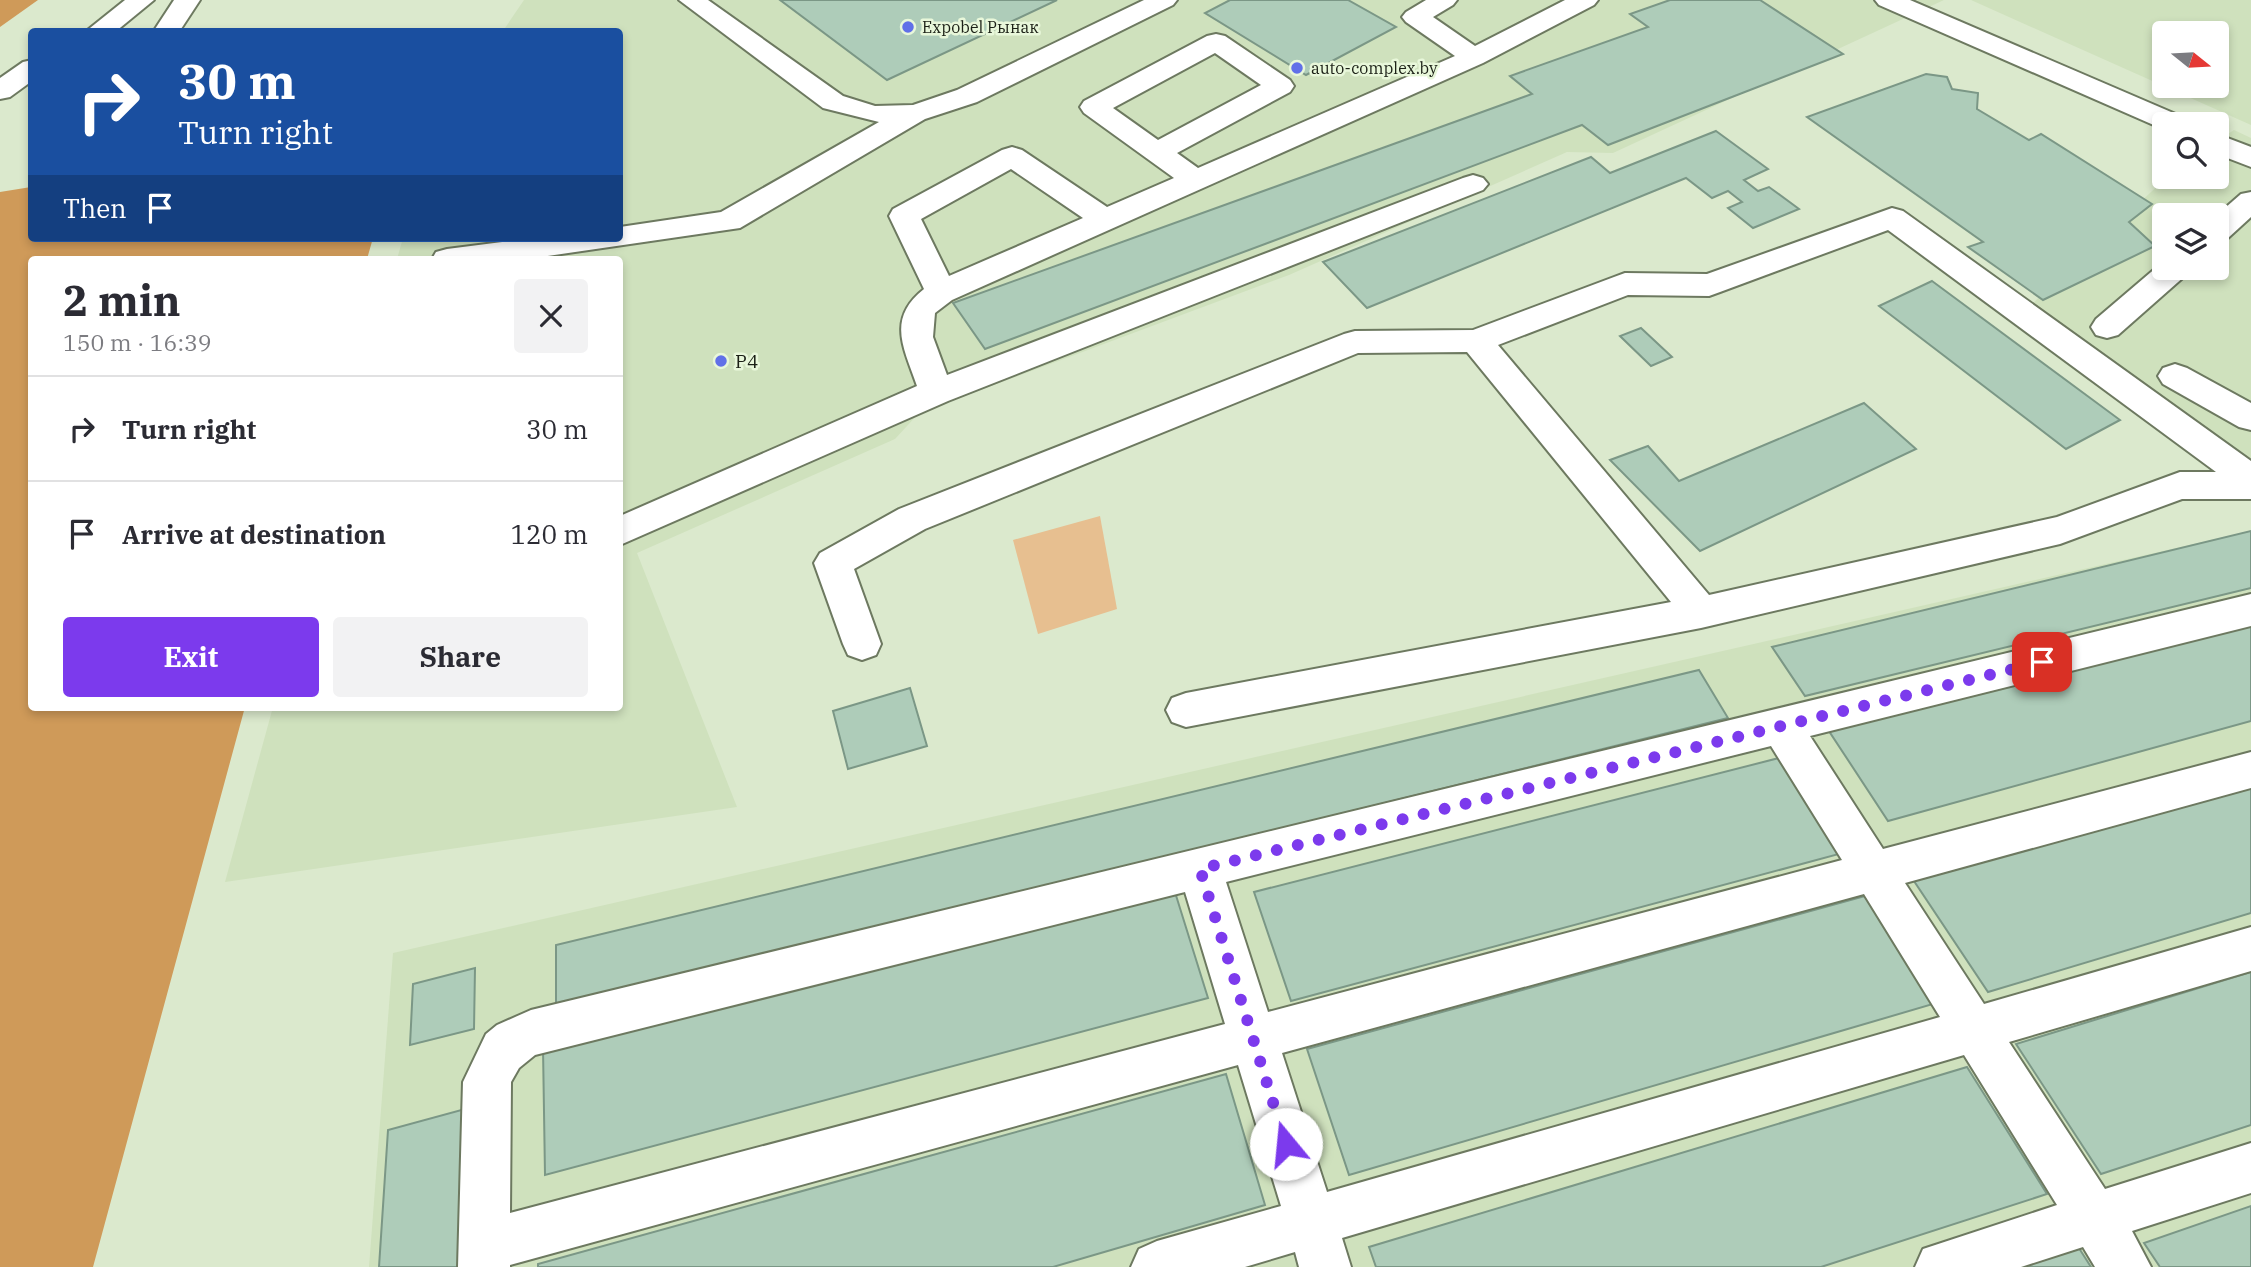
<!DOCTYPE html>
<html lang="en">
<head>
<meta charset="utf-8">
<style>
	body { margin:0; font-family:"IBM Plex Serif",serif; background:#f2f2f3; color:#2b2b33; height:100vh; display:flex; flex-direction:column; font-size:26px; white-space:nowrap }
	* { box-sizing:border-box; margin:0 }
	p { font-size:23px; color:#7c7c81 }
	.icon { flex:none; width:38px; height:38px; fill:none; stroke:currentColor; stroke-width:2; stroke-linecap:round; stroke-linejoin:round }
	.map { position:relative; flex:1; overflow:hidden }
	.drawer { position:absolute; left:28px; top:256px; width:595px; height:455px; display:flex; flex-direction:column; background:#fff; border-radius:7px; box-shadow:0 4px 10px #0003 }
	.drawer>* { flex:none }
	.hud { position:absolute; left:28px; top:28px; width:595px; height:214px; border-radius:7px; box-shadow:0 4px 10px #0003; background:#1a4fa0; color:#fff; overflow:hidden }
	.needle { width:46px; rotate:108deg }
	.buttons { position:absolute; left:2152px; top:21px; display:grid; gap:14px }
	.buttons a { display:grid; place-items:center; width:77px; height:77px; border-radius:7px; background:#fff; box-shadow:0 4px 10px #0003; font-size:35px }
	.pin { position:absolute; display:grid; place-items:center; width:60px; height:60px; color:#fff; margin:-30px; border-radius:14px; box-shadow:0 4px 10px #0006 }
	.me { position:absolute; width:77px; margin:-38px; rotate:343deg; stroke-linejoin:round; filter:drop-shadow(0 0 5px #0008) }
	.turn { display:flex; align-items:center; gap:24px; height:147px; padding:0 35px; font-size:32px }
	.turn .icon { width:91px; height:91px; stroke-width:2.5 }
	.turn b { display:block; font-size:49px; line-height:60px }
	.then { display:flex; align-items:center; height:66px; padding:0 35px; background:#0003; gap:14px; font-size:26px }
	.round { display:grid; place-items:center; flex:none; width:74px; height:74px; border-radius:7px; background:#f2f2f3 }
	.headline { display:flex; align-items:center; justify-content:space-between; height:119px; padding:0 35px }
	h1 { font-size:42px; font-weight:700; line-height:52px }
	.button { display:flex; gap:14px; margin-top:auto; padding:14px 35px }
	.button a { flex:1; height:80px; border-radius:7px; background:#7c3aed; color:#fff; font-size:28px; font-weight:700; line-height:80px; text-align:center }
	.button a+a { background:#f2f2f3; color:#2b2b33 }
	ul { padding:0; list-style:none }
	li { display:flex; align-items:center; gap:21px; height:105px; padding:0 35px; border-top:2px solid #e1e1e2 }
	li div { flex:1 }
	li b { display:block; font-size:26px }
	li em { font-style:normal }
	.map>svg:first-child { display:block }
</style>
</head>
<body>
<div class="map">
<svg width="2251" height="1267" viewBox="0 0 2251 1267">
	<rect width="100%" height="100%" fill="#dbe9cd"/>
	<g fill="#cfe1bd" fill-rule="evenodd">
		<path d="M524,0H1944L1613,153L1567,152L1289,275L919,413L895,439L637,553L737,807L225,882L273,707H620V259H397L403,238H620V32L503,31Z"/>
		<path d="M1971,0H2251V125ZM2165,33H2217V86H2165Z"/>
		<path d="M2234,130L2251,138V464L2032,304L2167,177H2217V141ZM2165,215H2217V268H2165Z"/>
		<path d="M2251,531V1267H369L393,953Z"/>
	</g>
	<path fill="#e7bf90" d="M1100,516L1117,609L1038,634L1013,540Z"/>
	<g fill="#cf9a59">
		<path d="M0,0H38L0,27Z"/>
		<path d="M31,187L32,238H373L367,259H32V707H245L93,1267H0V192Z"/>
	</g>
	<g fill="#aeccb9" stroke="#7b9786" stroke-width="2">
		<path d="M780,0H1057L887,80Z"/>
		<path d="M1230,0H1348L1396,27L1306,75L1205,13Z"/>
		<path d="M1670,0H1760L1843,54L1608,145L1582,125L985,349L953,303L1532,94L1510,76L1648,27L1630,14Z"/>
		<path d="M1926,74L1947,77L1952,89L1978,93L1977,109L2029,140L2041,134L2152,204L2129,222L2155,246L2043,300L1968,247L1983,242L1807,117Z"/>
		<path d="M1716,131L1768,169L1744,180L1758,191L1769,187L1799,209L1753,228L1728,208L1742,202L1728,191L1712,198L1686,178L1367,308L1323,262L1591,157L1610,173Z"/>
		<path d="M1932,281L2120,420L2066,449L1879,306Z"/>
		<path d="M1641,328L1672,357L1651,366L1620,336Z"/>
		<path d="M1864,403L1916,449L1700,551L1610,460L1648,446L1679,481Z"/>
		<path d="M2251,531V588L1805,696L1772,647Z"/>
		<path d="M2251,615V721L1888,821L1825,725Z"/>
		<path d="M1699,670L1728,718L556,1008V945Z"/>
		<path d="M910,688L927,746L848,769L833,711Z"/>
		<path d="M1779,758L1839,854L1291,1001L1254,892Z"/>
		<path d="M2251,786V913L1988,992L1914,881Z"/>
		<path d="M1174,889L1208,998L545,1175L543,1048Z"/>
		<path d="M1865,896L1933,1004L1349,1175L1307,1049Z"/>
		<path d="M475,968L474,1029L410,1045L413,984Z"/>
		<path d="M2251,972V1125L2101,1174L2016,1044Z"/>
		<path d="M1967,1067L2047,1194L1821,1267H1376L1369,1247Z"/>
		<path d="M1226,1074L1265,1205L1053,1267H538V1264Z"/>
		<path d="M476,1106L471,1267H379L388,1130Z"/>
		<path d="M2251,1206V1267H2160L2144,1243Z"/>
		<path d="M2077,1245L2091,1267H2010Z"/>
	</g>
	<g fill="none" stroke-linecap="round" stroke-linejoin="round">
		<g stroke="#6d7960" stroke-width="4">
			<g id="minor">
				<path d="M125,0H154L115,32H85Z"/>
				<path d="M174,0H200L179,32H153Z"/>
				<path d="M679,0H708L843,96L875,106L913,105L957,90L1144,0H1177L1173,5L977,102L925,119L740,228L527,259H432L436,252L447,249L534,238H620V227L721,212L879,122L823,108Z"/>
				<path d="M1426,0H1457L1453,5L1433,17L1475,46L1565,0H1598L1594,5L1483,63L952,300L935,313L933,337L947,375L1463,178L1473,175L1483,178L1488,184L1483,190L948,401L620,545V516L917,386C904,348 886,319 924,289L889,216L893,209L1002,150L1012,147L1022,150L1107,207L1174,178L1084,113L1080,107L1084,101L1207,36L1216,34L1225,36L1290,80L1294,86L1290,92L1177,153L1198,168L1455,56L1406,22L1402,17L1406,12ZM1215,53L1261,85L1158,140L1113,108ZM1011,169L1083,218L949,276L921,219Z"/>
				<path d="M1875,0H1910L2185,118L2189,124H2165V130L1879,5Z"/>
				<path d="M32,60V81L10,97L0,99V78L23,62Z"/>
				<path d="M2217,134L2251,147V167L2217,154Z"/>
				<path d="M2251,192V217L2228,238L2217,241V215L2241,194Z"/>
				<path d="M1892,208L1903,211L2251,461V499H2182L2060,544L1701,628L1186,727L1172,722L1166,710L1172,698L1186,693L1671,602L1467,352L1358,353L925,529L854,569L881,644L876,655L862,660L848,655L843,644L814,563L820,553L899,509L1344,334L1355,331L1473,330L1614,277L1625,273L1707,274ZM1888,230L2216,472H2180L2057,517L1709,595L1498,345L1628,295L1709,296L1720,292Z"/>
				<path d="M2164,261L2165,268H2190L2186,275L2118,335L2107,338L2096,335L2091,327L2096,319Z"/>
				<path d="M2175,364L2187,368L2251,403V430L2239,427L2163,384L2158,376L2163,368Z"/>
				<path d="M2251,594V626L1810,736L1883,849L2251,752V788L1905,883L1984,1004L2251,927V971L2009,1042L2105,1189L2251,1143V1193L2132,1231L2151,1267H2095L2083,1247L2021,1267H1915L1923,1249L2057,1205L1964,1055L1342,1238L1351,1267H1299L1295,1252L1245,1267H1131L1139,1249L1157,1241L1281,1206L1238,1065L510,1265V1267H458L463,1082L486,1034L497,1025L531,1010ZM1771,746L1842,860L1268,1012L1226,882ZM1185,892L1225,1024L510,1213L511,1082L519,1068L535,1055ZM1864,894L1940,1017L1327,1192L1282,1053Z"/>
			</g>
		</g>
		<use href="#minor" fill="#fff" fill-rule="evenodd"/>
	</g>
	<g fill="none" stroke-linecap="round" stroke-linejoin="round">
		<path stroke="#7c3aed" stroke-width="12" stroke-dasharray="0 21.6" d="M1286,1144L1200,869L2042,662"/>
	</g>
	<g fill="#6170e8" stroke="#e8f7da" stroke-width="2.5">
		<circle cx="908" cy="27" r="7"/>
		<circle cx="1297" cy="68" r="7"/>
		<circle cx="721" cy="361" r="7"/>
	</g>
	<g text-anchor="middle" stroke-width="5" stroke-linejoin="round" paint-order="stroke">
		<g font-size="16" fill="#1b2016" stroke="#e8f7da" text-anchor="start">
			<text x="922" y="33">Expobel Рынак</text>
			<text x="1311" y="74">auto-complex.by</text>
		</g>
		<g font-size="19" fill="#1b2016" stroke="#e8f7da" text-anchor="start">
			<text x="735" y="368">P4</text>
		</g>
	</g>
</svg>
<div class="buttons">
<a><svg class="needle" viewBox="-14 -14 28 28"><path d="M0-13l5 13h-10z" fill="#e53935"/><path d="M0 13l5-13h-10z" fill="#7c7c81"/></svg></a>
<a><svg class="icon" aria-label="search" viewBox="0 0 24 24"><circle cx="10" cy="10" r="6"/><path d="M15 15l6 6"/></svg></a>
<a><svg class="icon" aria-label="layers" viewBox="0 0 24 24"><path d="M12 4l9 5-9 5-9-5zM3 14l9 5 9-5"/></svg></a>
</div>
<div class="pin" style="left:2042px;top:662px;background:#d93025"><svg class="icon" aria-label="arrive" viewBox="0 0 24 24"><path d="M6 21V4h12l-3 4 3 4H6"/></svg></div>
<svg class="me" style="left:1286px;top:1144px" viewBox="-20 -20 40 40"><circle r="19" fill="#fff"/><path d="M0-13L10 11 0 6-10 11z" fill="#7c3aed"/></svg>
<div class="hud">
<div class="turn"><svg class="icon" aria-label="right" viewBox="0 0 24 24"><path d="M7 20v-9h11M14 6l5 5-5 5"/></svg><div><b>30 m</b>Turn right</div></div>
<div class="then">Then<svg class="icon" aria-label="arrive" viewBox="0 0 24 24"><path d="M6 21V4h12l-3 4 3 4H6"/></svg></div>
</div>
<section class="drawer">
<div class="headline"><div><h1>2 min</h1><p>150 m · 16:39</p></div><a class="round"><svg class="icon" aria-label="close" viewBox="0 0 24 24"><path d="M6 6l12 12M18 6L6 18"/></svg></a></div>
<ul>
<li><svg class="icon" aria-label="right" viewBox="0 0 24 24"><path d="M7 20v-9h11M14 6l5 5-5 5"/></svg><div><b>Turn right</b></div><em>30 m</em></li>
<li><svg class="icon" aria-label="arrive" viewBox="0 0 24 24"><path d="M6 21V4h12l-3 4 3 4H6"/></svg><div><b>Arrive at destination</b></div><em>120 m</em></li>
</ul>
<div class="button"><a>Exit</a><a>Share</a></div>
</section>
</div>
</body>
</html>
